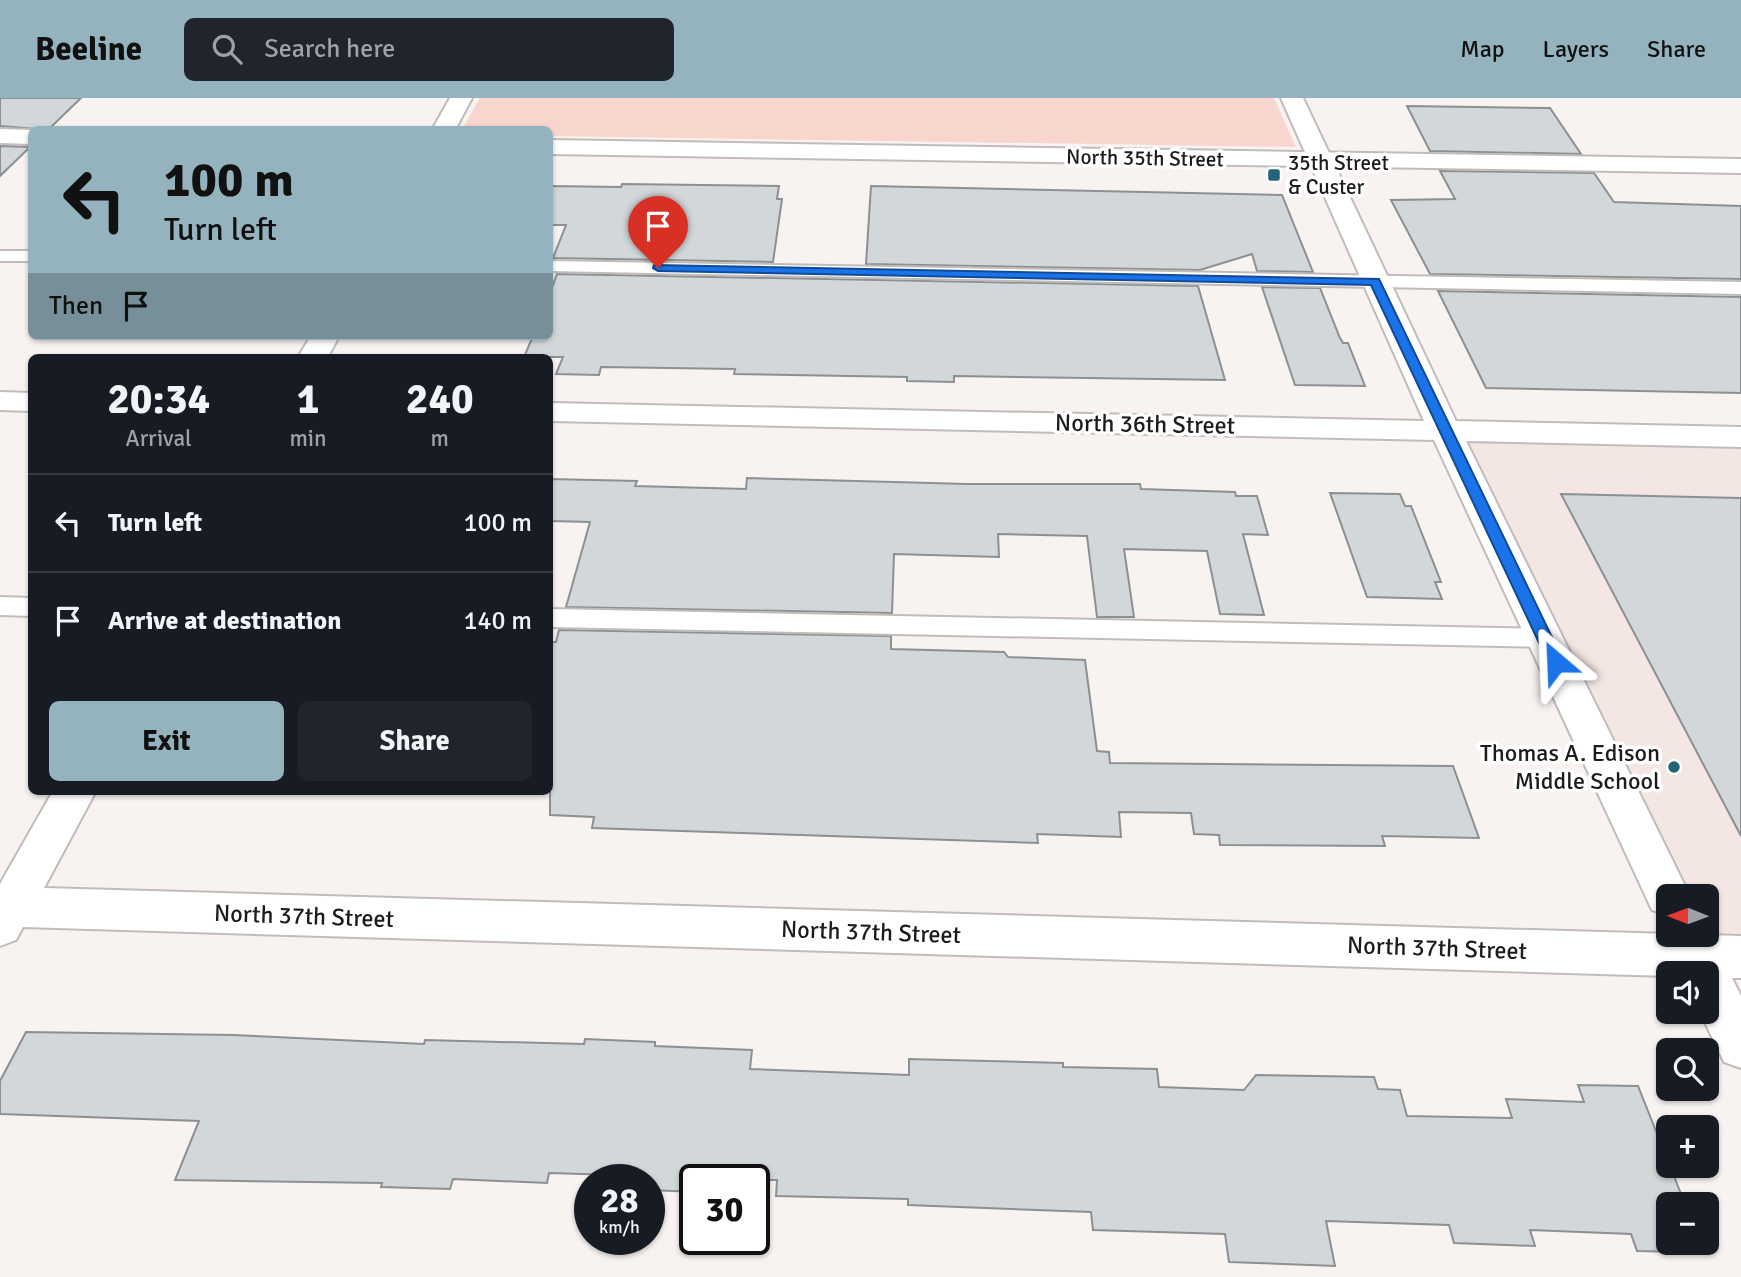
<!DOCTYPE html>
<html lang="en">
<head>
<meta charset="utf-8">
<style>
	body { margin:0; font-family:Signika,sans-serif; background:#20242c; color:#f1f3f6; height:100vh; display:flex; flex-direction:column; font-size:26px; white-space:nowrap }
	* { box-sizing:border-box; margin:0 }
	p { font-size:23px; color:#9ea1a6 }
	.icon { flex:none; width:38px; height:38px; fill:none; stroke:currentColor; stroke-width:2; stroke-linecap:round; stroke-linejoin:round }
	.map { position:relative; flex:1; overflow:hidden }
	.sheet { position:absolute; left:28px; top:256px; width:525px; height:441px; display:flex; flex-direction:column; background:#171b24; border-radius:10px; box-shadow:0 2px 5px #0004 }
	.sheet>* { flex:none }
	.guide { position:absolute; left:28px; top:28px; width:525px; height:214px; border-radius:10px; box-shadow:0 2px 5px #0004; background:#95b3be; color:#111; overflow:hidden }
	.needle { width:46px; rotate:271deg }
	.tools { position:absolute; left:1656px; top:786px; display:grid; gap:14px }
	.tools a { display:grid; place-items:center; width:63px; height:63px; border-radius:10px; background:#171b24; box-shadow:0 2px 5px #0004; font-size:35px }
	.speed { position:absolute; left:574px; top:1066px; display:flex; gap:14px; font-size:35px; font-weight:700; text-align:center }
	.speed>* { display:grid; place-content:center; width:91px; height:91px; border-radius:50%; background:#171b24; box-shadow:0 2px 5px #0004; line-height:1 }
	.speed small { font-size:18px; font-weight:400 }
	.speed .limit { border:4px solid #111; border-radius:10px; background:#fff; color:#111 }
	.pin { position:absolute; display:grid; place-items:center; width:60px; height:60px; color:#fff; margin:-72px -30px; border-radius:50% 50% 50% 0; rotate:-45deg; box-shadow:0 0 7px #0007 }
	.pin .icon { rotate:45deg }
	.me { position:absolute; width:77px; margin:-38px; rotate:334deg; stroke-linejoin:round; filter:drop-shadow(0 0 5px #0008) }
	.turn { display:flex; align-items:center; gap:24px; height:147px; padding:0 21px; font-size:32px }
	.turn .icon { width:91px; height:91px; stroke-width:2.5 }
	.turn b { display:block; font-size:49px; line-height:60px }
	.then { display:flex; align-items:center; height:66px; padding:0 21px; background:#0003; gap:14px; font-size:26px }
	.eta { display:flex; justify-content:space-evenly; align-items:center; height:119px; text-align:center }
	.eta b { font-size:42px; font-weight:800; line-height:49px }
	.primary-button { display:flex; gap:14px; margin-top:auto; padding:14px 21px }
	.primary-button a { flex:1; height:80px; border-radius:10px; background:#95b3be; color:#111; font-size:28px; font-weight:800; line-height:80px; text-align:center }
	.primary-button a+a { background:#20242c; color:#f1f3f6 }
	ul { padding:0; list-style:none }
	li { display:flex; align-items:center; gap:21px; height:98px; padding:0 21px; border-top:2px solid #363941 }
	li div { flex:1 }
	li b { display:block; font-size:26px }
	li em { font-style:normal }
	header { display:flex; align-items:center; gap:42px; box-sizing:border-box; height:98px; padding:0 35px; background:#95b3be; color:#111 }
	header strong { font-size:33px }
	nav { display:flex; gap:38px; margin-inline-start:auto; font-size:24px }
	.search { width:490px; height:63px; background:#20242c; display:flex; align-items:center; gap:18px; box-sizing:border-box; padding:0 24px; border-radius:10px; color:#9ea1a6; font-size:26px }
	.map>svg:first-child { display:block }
</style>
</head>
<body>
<header>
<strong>Beeline</strong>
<div class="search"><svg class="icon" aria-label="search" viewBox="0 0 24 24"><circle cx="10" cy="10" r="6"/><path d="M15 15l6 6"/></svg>Search here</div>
<nav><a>Map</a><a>Layers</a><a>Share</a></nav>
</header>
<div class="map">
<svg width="1741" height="1179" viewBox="0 0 1741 1179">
	<rect width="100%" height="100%" fill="#f8f3f1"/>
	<path fill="#f4e6e3" d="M1444,332L1741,339V859L1686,837L1706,836V798H1668Z"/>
	<path fill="#f9d6cd" d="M480,0H1274L1296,49L550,38V32L462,31Z"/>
	<g fill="#d2d7d9" stroke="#8c9092" stroke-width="2">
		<path d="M0,0H81L48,32L0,28Z"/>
		<path d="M1407,8L1550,10L1581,56L1430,53Z"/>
		<path d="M0,48L30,49L0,78Z"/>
		<path d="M1440,73L1594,75L1614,104L1741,108V181L1430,176L1391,102L1455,101Z"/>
		<path d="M622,86L779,88L777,101H782L773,164L553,160L566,127H550V88L621,89Z"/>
		<path d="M871,88L1282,97L1313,174L1257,173L1252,156L1200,172L866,166Z"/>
		<path d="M557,176L1198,188L1225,282L954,278V284L907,283V279L734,276L735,271L601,269L599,277L556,276L563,259H524L533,238H550V195Z"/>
		<path d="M1262,189L1320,190L1340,240L1343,245H1348L1365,288L1295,287Z"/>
		<path d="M1438,193L1741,199V295L1486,290Z"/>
		<path d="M747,380L968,386H1140L1141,391L1235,394L1236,398H1257L1268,437L1243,436L1264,517L1220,516L1207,453L1124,451L1134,519H1097L1087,438L998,436L999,459L894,456L892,515L566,509L590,424L550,423V381L637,383L635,388L746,391Z"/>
		<path d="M1330,395L1400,396L1405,408H1411L1441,484H1435L1442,501L1367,499Z"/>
		<path d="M1561,396L1741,400V738Z"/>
		<path d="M559,532L891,538V551L1004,554L1008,559L1085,562L1097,653L1109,654L1110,665L1453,668L1479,740L1382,738L1385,748L1220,747L1219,737L1194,736L1191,715L1119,714L1121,739L1037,736L1038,745L592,730L594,719L550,717V544H556Z"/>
		<path d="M26,934L233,937L424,946L425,942L584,946L585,941L655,944V948L752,952L750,971L909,977V961L1063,965V969L1157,971L1159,989L1244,992L1256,977L1374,979L1378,991L1400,992L1407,1018L1512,1020L1506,1001L1584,1004L1578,987L1638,988L1685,1106H1668V1144H1679L1682,1154L1637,1153L1631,1136L1530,1132L1535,1148L1454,1145L1449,1127L1326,1123L1335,1168L1229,1164L1225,1136L1093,1132L1091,1114L908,1107V1101L776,1098L777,1082H695V1094L649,1092V1078L549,1075L547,1085L453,1081L450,1091L381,1089L382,1085L175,1082L199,1023L0,1016V983Z"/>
	</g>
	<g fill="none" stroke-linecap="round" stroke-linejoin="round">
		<g stroke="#c1bcba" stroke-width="4">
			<g id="service">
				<rect x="0" y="153" width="32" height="10"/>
				<path d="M550,163L1741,184V196L550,173Z"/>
				<path d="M0,499L32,500V518L0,517Z"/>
				<path d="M550,511L1545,531L1554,533L1558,540L1554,547L1545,549L550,529Z"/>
			</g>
		</g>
		<g stroke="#c1bcba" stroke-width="4">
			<g id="minor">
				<path d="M450,0H472L455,32H432Z"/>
				<path d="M1281,0H1303L1456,323L1741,329V349L1466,343L1690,798H1668V817L1652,812L1434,342L550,323V305L1424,323Z"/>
				<path d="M311,238H339L328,259H298Z"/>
				<path d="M0,294L32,295V313L0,312Z"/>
				<path d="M53,693H96L44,790L1741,838V880H1732L1741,898V970L1724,964L1700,914H1706V875H1668V878L23,829L16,842L0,848V786Z"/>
			</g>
		</g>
		<g stroke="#c1bcba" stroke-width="4">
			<g id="tertiary">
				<path d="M0,31L32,32V46L0,45Z"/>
				<path d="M550,42L1741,61V75L550,56Z"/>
			</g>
		</g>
		<use href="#service" fill="#fff" fill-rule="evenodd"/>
		<use href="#minor" fill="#fff" fill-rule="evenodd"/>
		<use href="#tertiary" fill="#fff" fill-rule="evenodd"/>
	</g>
	<path fill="#1a73e8" stroke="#114b97" stroke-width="2" d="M654,167L1379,181L1564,564L1556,570L1548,564L1371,187L658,173L653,170Z"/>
	<g fill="#246479" stroke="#fff" stroke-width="2.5">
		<rect x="1267" y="70" width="14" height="14" rx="3.5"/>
		<circle cx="1674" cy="669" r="7"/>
	</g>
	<g text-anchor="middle" stroke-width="7" stroke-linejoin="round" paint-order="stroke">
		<g font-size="21" fill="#1d1b1b" stroke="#fff">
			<text transform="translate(1145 60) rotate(1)" y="7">North 35th Street</text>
		</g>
		<g font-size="21" fill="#1d1b1b" stroke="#fff" text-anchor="start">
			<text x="1288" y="72">35th Street<tspan x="1288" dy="24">&amp; Custer</tspan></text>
		</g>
		<g font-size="24" fill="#1d1b1b" stroke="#fff">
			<text transform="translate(1145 326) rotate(1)" y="8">North 36th Street</text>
			<text transform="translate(304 818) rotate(2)" y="8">North 37th Street</text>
			<text transform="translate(871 834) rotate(2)" y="8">North 37th Street</text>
			<text transform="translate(1437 850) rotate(2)" y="8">North 37th Street</text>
		</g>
		<g font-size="24" fill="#1d1b1b" stroke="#fff" text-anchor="end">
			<text x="1660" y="663">Thomas A. Edison<tspan x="1660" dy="28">Middle School</tspan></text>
		</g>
	</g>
</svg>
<div class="tools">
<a><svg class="needle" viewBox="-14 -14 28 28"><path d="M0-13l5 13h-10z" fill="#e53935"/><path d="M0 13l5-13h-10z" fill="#9ea1a6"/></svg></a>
<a><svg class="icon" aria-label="sound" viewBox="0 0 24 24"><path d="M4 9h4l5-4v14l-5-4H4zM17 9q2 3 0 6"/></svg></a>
<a><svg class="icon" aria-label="search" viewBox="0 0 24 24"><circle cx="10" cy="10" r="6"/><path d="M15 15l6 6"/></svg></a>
<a>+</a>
<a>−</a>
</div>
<div class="speed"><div>28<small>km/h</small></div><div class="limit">30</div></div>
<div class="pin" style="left:658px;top:170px;background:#d93025"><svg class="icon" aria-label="arrive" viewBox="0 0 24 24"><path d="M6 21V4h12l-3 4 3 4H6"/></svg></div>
<svg class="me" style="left:1556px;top:564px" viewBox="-20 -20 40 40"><path d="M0-17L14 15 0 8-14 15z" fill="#1a73e8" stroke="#fff" stroke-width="4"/></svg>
<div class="guide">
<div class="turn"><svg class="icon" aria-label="left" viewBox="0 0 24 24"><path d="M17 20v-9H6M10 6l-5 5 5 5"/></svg><div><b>100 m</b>Turn left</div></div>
<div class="then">Then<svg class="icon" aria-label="arrive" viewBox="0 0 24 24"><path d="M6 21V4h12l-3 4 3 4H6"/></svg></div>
</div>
<section class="sheet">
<div class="eta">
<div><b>20:34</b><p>Arrival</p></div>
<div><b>1</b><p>min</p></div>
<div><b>240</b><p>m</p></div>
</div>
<ul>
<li><svg class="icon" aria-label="left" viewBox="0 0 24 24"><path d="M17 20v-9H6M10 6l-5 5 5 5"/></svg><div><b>Turn left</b></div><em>100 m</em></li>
<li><svg class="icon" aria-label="arrive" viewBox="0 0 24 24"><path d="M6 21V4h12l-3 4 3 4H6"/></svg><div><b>Arrive at destination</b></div><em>140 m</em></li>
</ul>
<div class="primary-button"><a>Exit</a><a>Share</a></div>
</section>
</div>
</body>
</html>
